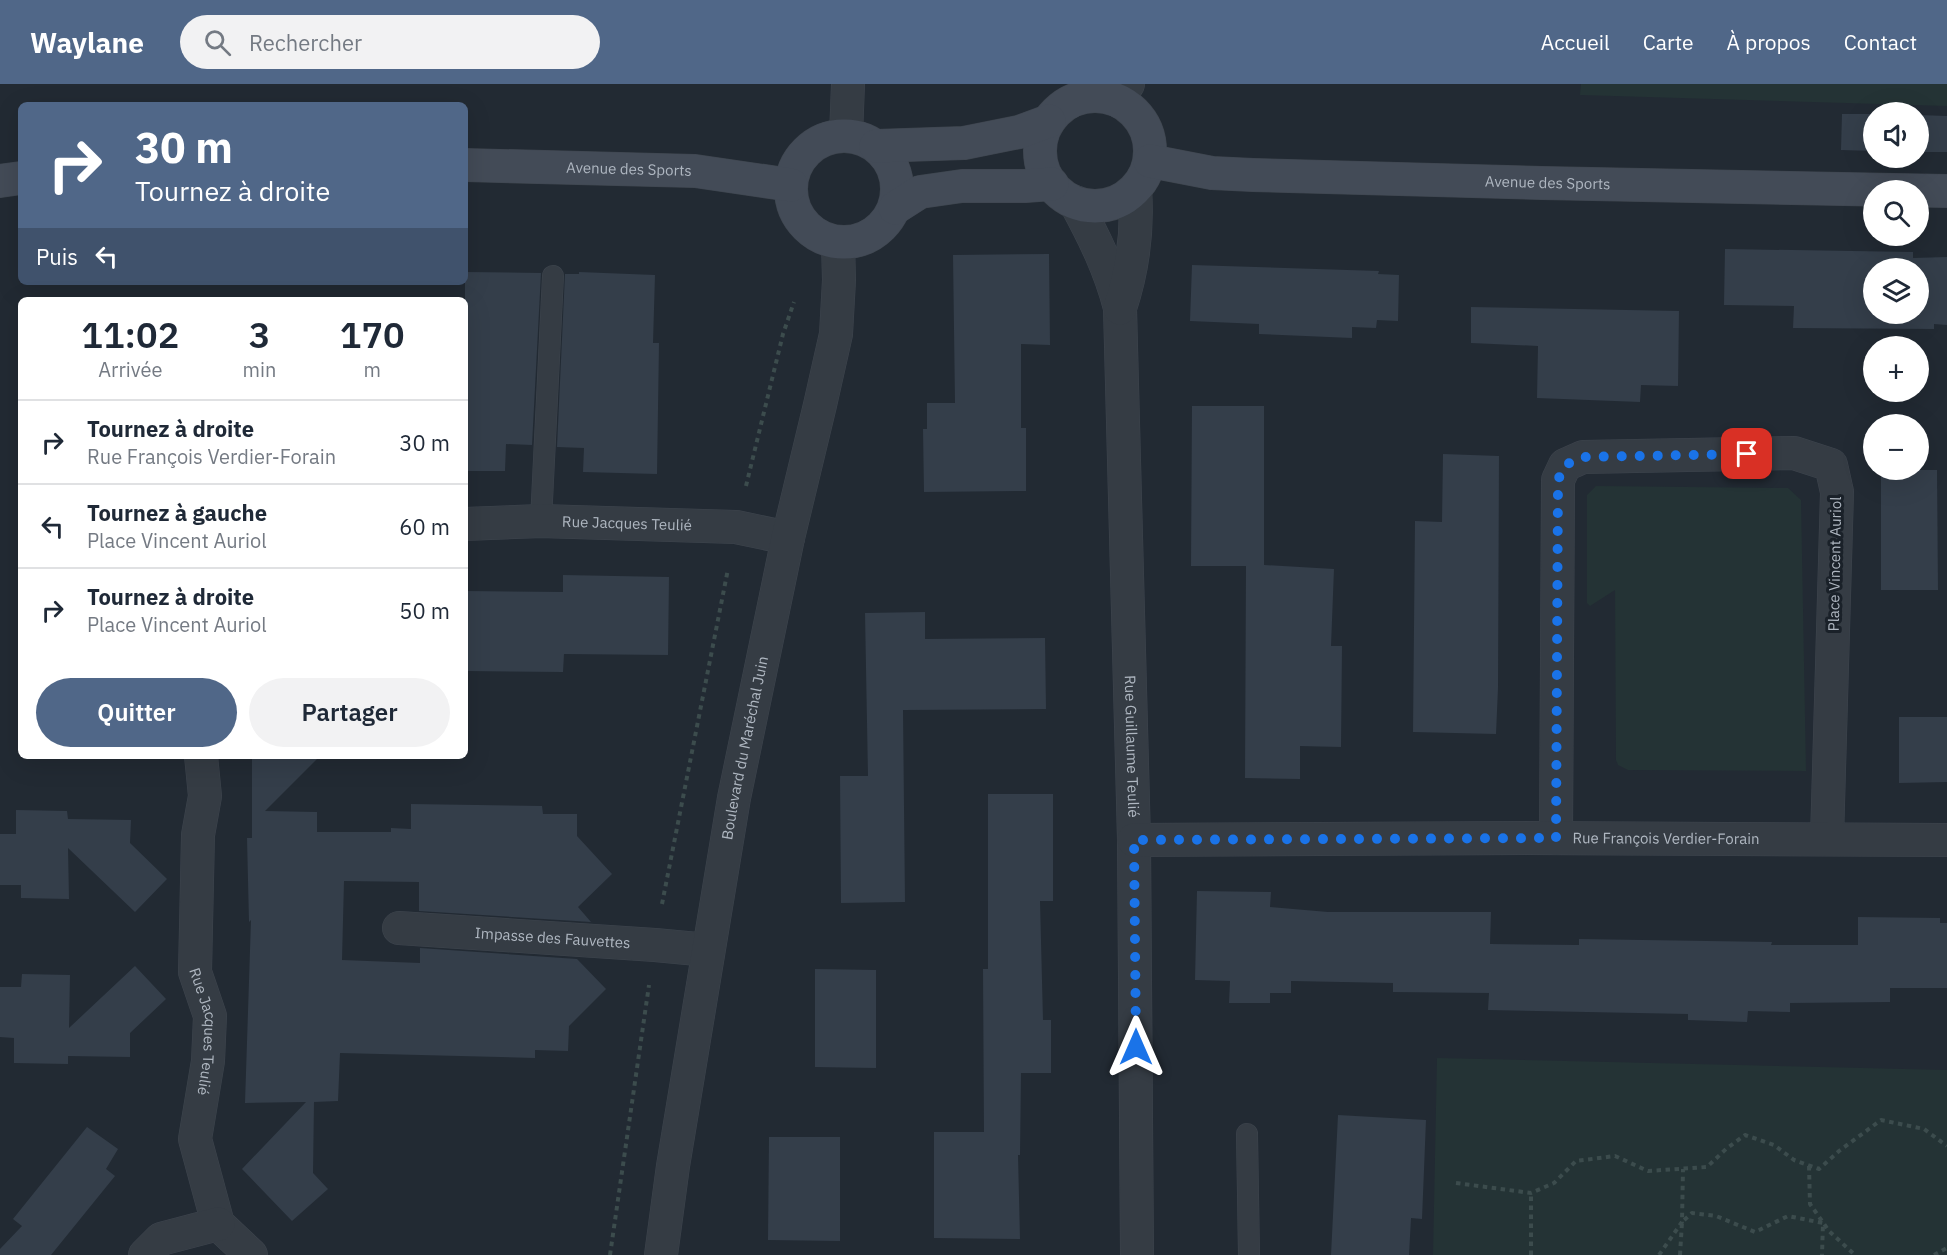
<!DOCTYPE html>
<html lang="fr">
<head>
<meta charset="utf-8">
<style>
	body { margin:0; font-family:"IBM Plex Sans",sans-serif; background:#f2f2f3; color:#1f2937; height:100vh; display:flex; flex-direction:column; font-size:22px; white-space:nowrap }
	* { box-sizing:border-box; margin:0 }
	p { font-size:20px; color:#747a83 }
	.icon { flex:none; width:33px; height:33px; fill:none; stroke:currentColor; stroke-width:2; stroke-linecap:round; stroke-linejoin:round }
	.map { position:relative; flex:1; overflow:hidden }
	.sheet { position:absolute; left:18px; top:213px; width:450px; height:462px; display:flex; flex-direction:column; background:#fff; border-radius:9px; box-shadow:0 6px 24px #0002 }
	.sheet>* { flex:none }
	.banner { position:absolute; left:18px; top:18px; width:450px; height:183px; border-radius:9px; box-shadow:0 6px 24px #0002; background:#506788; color:#fff; overflow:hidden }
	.tools { position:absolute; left:1863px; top:18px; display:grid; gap:12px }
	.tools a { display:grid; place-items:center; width:66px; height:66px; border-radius:50%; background:#fff; box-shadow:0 6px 24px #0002; font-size:30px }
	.pin { position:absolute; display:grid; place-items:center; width:51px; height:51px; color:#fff; margin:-26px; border-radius:12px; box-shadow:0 3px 9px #0006 }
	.me { position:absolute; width:66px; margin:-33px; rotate:0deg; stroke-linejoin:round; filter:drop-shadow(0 0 4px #0008) }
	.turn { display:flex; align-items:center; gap:21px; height:126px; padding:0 18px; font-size:27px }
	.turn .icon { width:78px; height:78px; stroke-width:2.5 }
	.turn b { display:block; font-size:42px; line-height:51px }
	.then { display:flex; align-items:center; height:57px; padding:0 18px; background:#0003; gap:12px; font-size:22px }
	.eta { display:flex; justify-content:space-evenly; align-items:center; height:102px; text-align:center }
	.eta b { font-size:36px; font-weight:600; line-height:42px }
	.cta { display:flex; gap:12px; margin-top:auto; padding:12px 18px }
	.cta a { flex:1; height:69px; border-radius:36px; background:#506788; color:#fff; font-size:24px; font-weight:600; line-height:69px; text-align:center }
	.cta a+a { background:#f2f2f3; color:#1f2937 }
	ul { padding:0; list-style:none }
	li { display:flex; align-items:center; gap:18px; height:84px; padding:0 18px; border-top:2px solid #e0e1e3 }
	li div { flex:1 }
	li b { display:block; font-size:22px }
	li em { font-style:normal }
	header { display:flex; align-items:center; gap:36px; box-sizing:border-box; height:84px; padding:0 30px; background:#506788; color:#fff }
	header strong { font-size:28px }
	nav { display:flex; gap:33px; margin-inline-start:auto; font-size:21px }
	.search { width:420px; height:54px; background:#f2f2f3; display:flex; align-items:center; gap:15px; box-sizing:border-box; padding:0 21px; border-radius:33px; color:#747a83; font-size:22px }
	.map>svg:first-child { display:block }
</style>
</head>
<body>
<header>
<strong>Waylane</strong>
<div class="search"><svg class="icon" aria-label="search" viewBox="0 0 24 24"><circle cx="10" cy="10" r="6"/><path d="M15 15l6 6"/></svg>Rechercher</div>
<nav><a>Accueil</a><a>Carte</a><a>À propos</a><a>Contact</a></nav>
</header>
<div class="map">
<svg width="1947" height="1171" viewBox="0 0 1947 1171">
	<rect width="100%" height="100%" fill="#222a33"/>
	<g fill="#243335">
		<path d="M1581,0H1947V22L1580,11Z"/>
		<path d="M1596,402L1788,404L1801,416L1806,687L1628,686L1618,681L1616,676L1615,506L1590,522L1587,519V411Z"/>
		<path d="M1437,974L1947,986V1171H1433Z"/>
	</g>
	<g fill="#343e4a" fill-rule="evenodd">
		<path d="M1842,30H1874V67L1841,66Z"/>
		<path d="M1918,31L1947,32V68H1918Z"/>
		<path d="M1725,165L1913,168V174L1947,173V241L1934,240V245L1793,244L1794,222L1724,221ZM1874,184H1918V230H1874Z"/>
		<path d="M1049,170L1050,261L1021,260V344H1026V407L924,408L923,345H927V319H955L953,171Z"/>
		<path d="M1192,181L1379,187L1378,190L1399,191L1398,237L1377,236L1376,244L1352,243V254L1259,250V240L1190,237Z"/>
		<path d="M465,188L541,189L532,361L506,360L505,387H465Z"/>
		<path d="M579,188L655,191L653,259H659L657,390L583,388L584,364L557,363L565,190H579Z"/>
		<path d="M1471,223L1679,227L1678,302L1641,301L1640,318L1537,314L1538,262L1471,259Z"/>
		<path d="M1192,322H1264V481L1334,485L1331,562H1342L1341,663L1300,662V695L1245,694L1246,482H1191Z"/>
		<path d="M1443,370L1499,372L1498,604L1496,650L1413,648L1415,437L1442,438Z"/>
		<path d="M1881,386H1937L1938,506H1881Z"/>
		<path d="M563,491L669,493L668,571L564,570L563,588L465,587V507L563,508Z"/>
		<path d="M925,528V555L1045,554L1046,625L903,626L905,818L841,819L840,692H868L865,529Z"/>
		<path d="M1899,633H1947V698L1899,699Z"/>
		<path d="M252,672H320L265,727L317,728V748H391V744L411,745V720L542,722L543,730H577V752L612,790L578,823L591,838L419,827V798L344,797L342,876L420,879V864L577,875L606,905L569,942L568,967L535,966V974L340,969L338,1017L314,1018L313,1089L328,1105L292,1137L242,1085L306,1018L245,1019L251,836L249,838L247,754H252Z"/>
		<path d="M988,710H1053V817H1040L1043,936H1051V989H1021L1020,1071H1018L1020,1155L934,1154V1048H984L983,885H988Z"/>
		<path d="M16,726L67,727L68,735L131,736L130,759L167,795L135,828L68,764L69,815L21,814V801H0V750H16Z"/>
		<path d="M1197,807L1271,808L1270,823L1328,828H1491L1490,860L1579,861V855L1772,858L1771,861H1858V833L1940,834V839H1947V904H1890V918L1790,919V928L1748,927L1747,938L1688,936V930L1488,926L1489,909L1393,908V899L1291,897V909H1270V919H1229L1230,897L1195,896Z"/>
		<path d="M135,882L166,915L130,949V973L68,972V980L14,979V954L0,953V903H21L22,890L70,891L69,944Z"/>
		<path d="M815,885L876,886V984L815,983Z"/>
		<path d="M1338,1031L1426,1036L1422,1135L1411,1134L1409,1171H1331Z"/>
		<path d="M87,1043L118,1065L106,1085L115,1092L51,1171H0V1165L22,1142L13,1135Z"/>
		<path d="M769,1053H840V1157L768,1156Z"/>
	</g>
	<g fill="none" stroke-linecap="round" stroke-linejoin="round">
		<g stroke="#3e454e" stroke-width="22">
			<g id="lane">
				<path d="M541,437L553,192"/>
				<path d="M1247,1050L1249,1171"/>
			</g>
		</g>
		<g stroke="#3e454e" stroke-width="34">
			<g id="street">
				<path d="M1117,16L1128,0"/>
				<path d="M846,52L848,0"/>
				<path id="s1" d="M1075,118C1094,153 1110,185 1120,224L1134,756L1137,1171"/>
				<path d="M1120,224C1133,185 1138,146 1135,105"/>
				<path id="s2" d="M465,440L541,437L736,443L788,454"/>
				<path id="s3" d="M201,672L205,712L198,751L195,888L210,932L208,977L195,1055L218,1140"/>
				<path d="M1556,754L1558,396L1565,381L1583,373L1794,369L1831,381L1837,408L1827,755"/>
				<path id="s4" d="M1134,756L1526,754L1947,756"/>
				<path id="s5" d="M399,844L655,861L708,866"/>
				<path d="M218,1140L251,1171"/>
				<path d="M145,1171L161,1155L218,1140"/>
				<path id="s6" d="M661,1171L673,1082L734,714L788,454L820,321L836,250L839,196L838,159"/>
			</g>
		</g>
		<g stroke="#3e454e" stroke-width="34">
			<g id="secondary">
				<circle cx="1095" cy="67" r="55"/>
				<circle cx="844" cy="105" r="53"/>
				<path d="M876,62L964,59L1019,48L1049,37"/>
				<path id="s7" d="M1150,77L1212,89L1253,91L1542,99L1947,107"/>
				<path id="s8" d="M465,81L695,87L791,101"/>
				<path d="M0,97L21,94"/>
				<path d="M895,124L920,108L962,102H1025L1052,100"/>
			</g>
		</g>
		<g stroke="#3c4c4d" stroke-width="4" stroke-dasharray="4.5 4.5" stroke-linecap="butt">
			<path d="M746,402L783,250L794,218"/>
			<path d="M662,820L728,485"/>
			<path d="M1809,1082L1810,1120L1829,1147L1855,1171"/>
			<path d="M1456,1099L1531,1109L1554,1099L1576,1077L1615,1072L1648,1087L1707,1083L1726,1065L1745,1051L1774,1061L1794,1076L1819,1085L1839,1067L1881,1036L1924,1045L1947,1062"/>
			<path d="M610,1171L649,901"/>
			<path d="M1531,1171V1109"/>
			<path d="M1659,1171L1682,1138L1683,1085"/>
			<path d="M1680,1171L1682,1138L1692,1129L1716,1132L1755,1148L1788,1132L1823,1139L1822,1171"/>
			<path d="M1934,1171L1947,1164"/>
		</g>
		<use href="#lane" stroke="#353c44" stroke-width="21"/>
		<use href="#street" stroke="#353c44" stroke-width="33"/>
		<use href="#secondary" stroke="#434b57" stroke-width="33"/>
	</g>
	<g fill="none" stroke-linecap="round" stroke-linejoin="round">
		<path stroke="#1a73e8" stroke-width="10" stroke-dasharray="0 18" d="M1136,963L1134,756L1556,754L1558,396L1565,381L1583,373L1747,370"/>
	</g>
	<g text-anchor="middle" stroke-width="6" stroke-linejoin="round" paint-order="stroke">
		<g font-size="15" fill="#afb7c1" stroke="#1a2129">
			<text dy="5" stroke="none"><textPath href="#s8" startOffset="164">Avenue des Sports</textPath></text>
			<text dy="5" stroke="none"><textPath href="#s7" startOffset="399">Avenue des Sports</textPath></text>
			<text dy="5" stroke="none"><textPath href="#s2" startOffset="162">Rue Jacques Teulié</textPath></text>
			<text transform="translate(1835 480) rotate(-89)" y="5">Place Vincent Auriol</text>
			<text dy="5" stroke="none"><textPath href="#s1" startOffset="554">Rue Guillaume Teulié</textPath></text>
			<text dy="5" stroke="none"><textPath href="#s6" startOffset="514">Boulevard du Maréchal Juin</textPath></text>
			<text dy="5" stroke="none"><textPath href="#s4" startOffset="532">Rue François Verdier-Forain</textPath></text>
			<text dy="5" stroke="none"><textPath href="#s5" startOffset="154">Impasse des Fauvettes</textPath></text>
			<text dy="5" stroke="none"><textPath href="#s3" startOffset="278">Rue Jacques Teulié</textPath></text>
		</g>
	</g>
</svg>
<div class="tools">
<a><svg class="icon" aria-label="sound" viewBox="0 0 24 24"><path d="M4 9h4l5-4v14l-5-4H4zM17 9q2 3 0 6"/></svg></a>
<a><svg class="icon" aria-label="search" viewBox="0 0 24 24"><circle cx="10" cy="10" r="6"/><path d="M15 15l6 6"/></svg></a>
<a><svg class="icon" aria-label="layers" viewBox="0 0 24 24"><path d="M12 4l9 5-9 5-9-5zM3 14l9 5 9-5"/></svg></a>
<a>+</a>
<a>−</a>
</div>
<div class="pin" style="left:1747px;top:370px;background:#d93025"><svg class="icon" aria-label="arrive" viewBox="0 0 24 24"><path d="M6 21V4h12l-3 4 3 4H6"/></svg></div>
<svg class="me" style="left:1136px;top:963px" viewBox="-20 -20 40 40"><path d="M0-17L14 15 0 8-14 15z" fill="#1a73e8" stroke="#fff" stroke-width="4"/></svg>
<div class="banner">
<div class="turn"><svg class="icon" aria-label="right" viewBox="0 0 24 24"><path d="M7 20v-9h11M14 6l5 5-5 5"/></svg><div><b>30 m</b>Tournez à droite</div></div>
<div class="then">Puis<svg class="icon" aria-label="left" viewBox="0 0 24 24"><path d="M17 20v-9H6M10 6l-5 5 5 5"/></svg></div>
</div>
<section class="sheet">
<div class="eta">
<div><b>11:02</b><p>Arrivée</p></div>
<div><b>3</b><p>min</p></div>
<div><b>170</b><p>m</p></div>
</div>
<ul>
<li><svg class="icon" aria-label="right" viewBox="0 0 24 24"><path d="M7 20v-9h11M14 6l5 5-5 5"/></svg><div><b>Tournez à droite</b><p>Rue François Verdier-Forain</p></div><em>30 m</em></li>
<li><svg class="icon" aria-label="left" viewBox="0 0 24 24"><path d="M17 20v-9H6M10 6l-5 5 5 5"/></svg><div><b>Tournez à gauche</b><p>Place Vincent Auriol</p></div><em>60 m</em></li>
<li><svg class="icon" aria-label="right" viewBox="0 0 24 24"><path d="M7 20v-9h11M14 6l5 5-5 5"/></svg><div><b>Tournez à droite</b><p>Place Vincent Auriol</p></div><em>50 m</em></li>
</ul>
<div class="cta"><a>Quitter</a><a>Partager</a></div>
</section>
</div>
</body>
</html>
